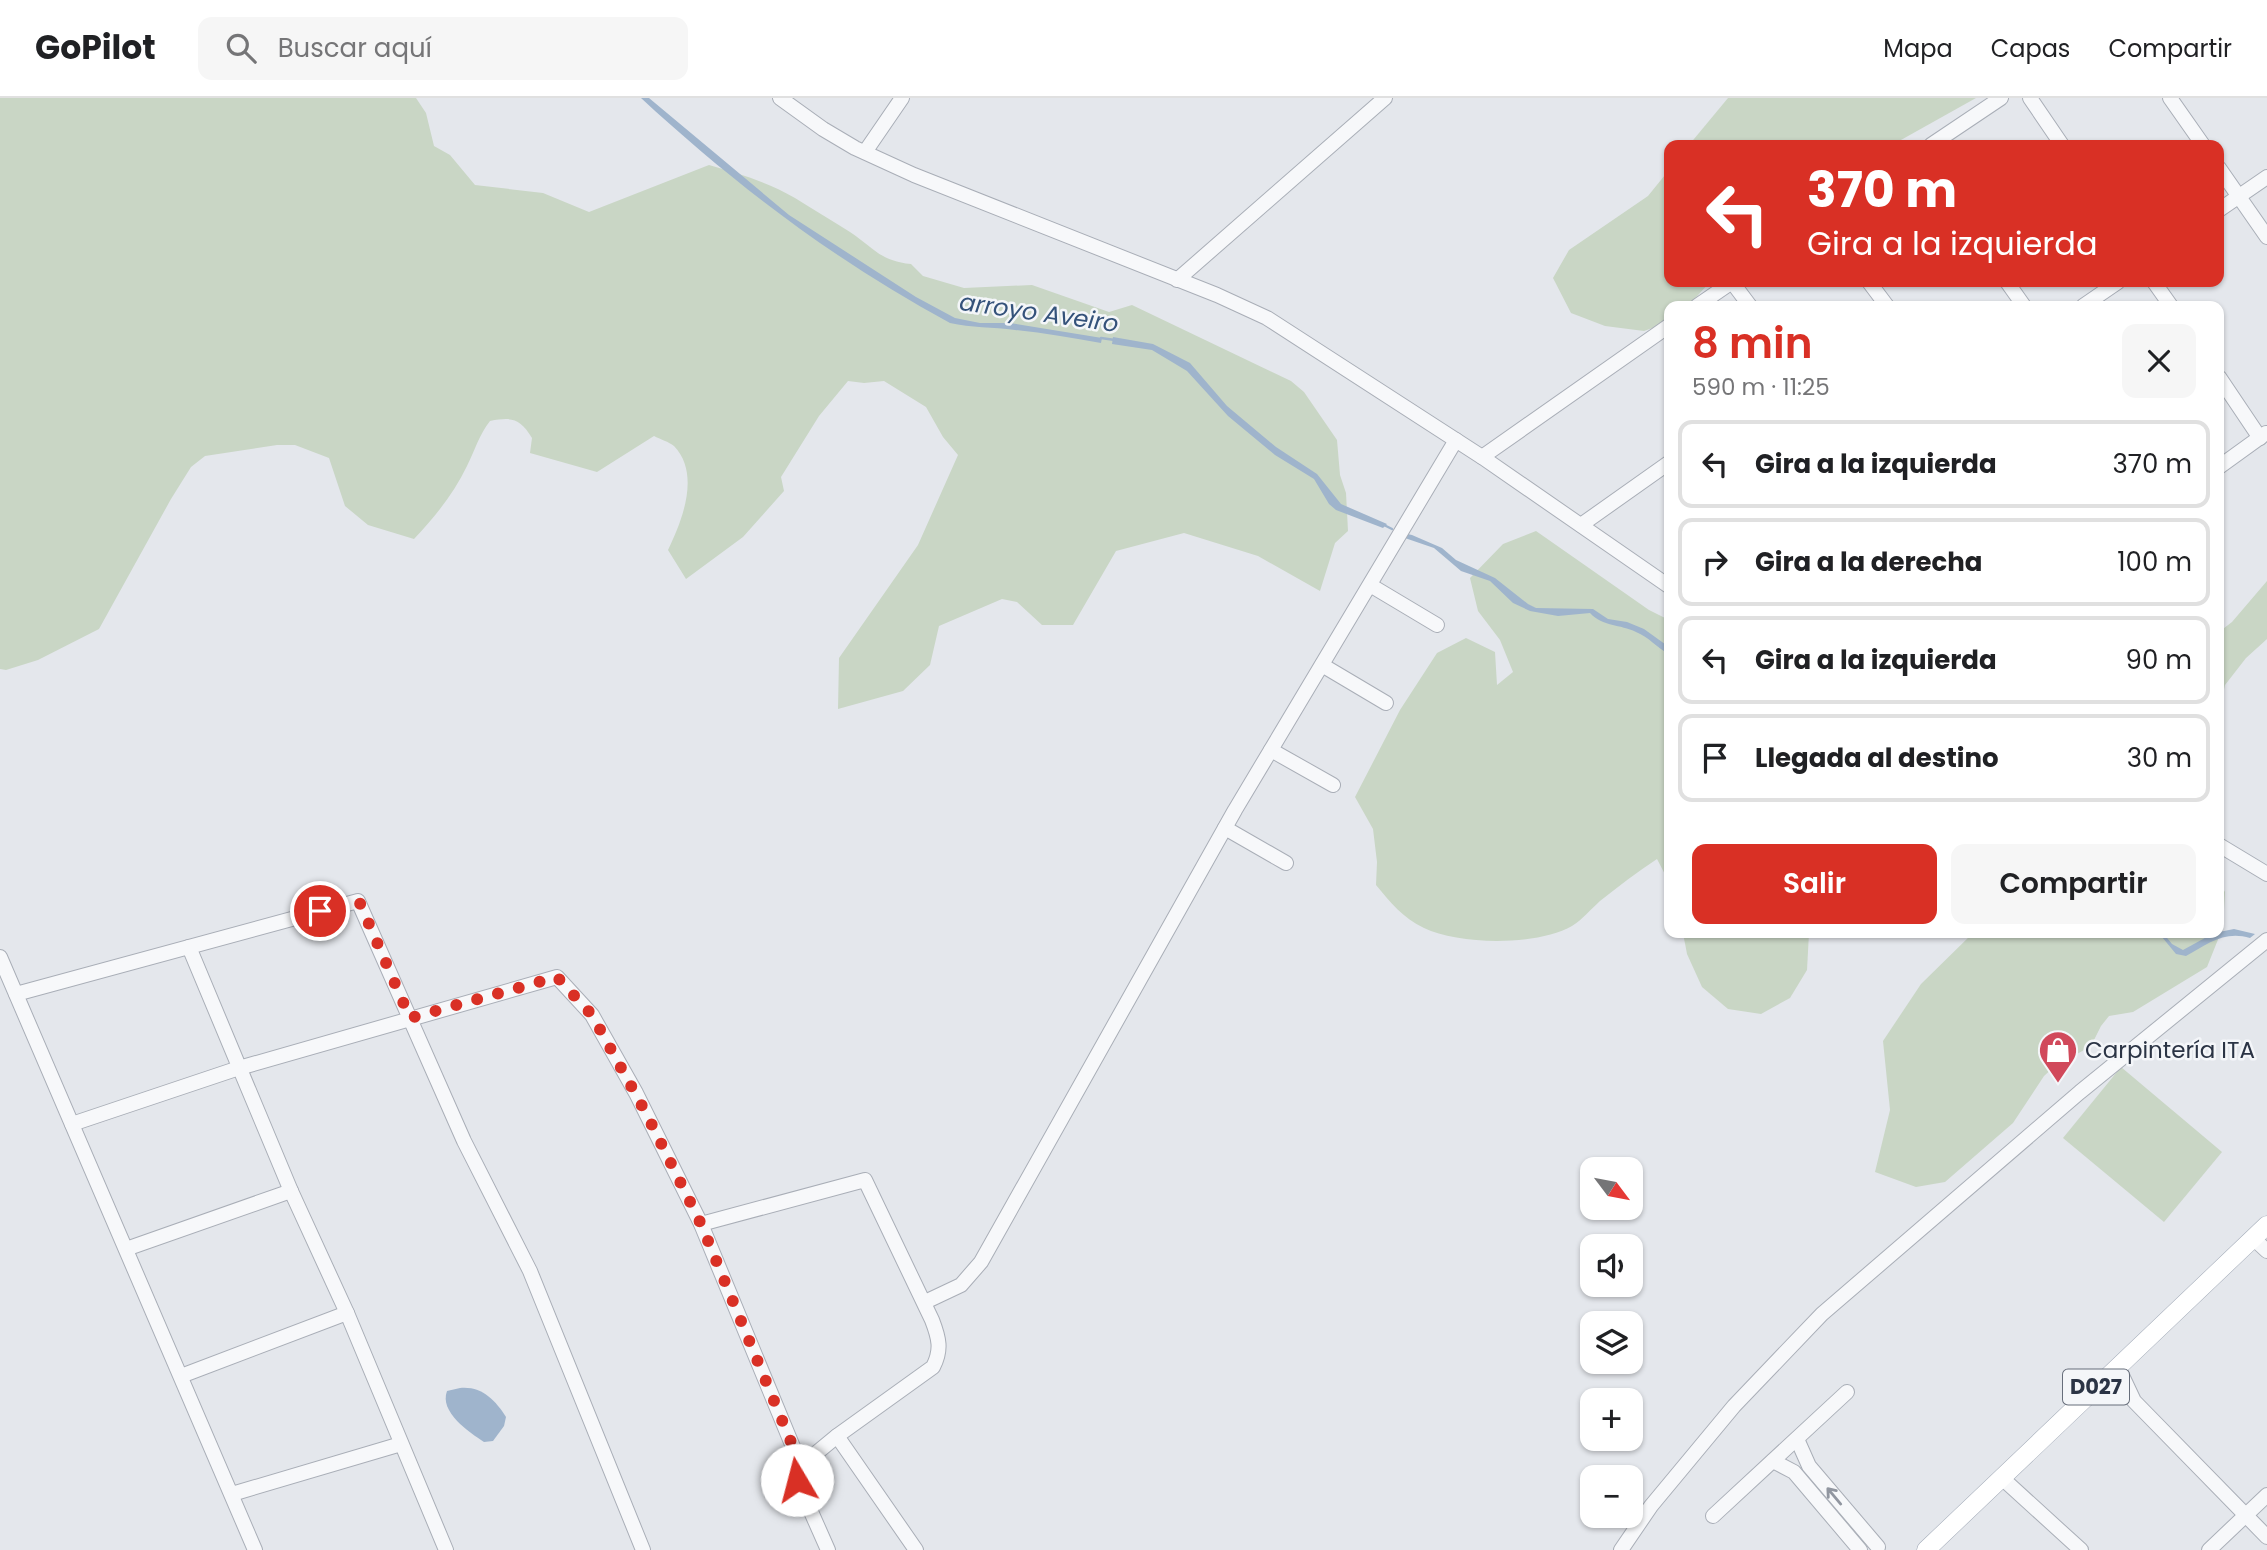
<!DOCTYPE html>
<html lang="es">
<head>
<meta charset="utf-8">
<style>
	body { margin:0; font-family:Poppins,sans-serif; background:#f6f6f6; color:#202124; height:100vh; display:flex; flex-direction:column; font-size:26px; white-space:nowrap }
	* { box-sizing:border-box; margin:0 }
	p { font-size:23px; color:#757577 }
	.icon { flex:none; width:38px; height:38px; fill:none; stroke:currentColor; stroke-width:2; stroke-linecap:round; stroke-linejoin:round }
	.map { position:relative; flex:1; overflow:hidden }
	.panel { position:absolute; left:1664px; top:203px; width:560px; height:637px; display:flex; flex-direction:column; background:#fff; border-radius:14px; box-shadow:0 2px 5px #0004 }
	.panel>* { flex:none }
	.hud { position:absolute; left:1664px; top:42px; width:560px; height:147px; border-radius:14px; box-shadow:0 2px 5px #0004; background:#d93025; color:#fff; overflow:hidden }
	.needle { width:46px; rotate:122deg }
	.controls { position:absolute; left:1580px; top:1059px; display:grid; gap:14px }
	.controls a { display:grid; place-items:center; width:63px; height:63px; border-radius:14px; background:#fff; box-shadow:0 2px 5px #0004; font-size:35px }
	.pin { position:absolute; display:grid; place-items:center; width:60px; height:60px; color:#fff; margin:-30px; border:4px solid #fff; border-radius:50%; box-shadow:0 2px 7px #0007 }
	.me { position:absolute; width:77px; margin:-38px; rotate:352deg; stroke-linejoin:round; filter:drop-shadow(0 0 5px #0008) }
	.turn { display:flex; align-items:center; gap:24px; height:147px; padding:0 28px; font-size:32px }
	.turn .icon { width:91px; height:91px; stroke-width:2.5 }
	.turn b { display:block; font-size:49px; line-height:60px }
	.round { display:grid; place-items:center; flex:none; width:74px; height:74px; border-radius:14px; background:#f6f6f6 }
	.head { display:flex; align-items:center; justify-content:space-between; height:119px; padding:0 28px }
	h1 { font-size:42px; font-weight:600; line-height:52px; color:#d93025 }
	.primary-button { display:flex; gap:14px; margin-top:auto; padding:14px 28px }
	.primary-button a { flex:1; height:80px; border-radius:14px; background:#d93025; color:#fff; font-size:28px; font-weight:600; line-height:80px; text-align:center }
	.primary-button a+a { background:#f6f6f6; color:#202124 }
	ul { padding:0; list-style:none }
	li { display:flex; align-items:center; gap:21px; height:88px; margin:0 14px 10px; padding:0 14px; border:4px solid #e0e0e0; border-radius:14px }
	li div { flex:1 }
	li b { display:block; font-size:26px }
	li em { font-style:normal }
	header { display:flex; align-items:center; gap:42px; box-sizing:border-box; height:98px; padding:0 35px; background:#fff; border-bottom:2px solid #e0e0e0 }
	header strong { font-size:33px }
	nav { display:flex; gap:38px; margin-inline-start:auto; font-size:24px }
	.search { width:490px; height:63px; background:#f6f6f6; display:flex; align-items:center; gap:18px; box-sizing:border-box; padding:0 24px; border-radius:14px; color:#757577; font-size:26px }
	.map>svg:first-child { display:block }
</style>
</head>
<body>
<header>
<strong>GoPilot</strong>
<div class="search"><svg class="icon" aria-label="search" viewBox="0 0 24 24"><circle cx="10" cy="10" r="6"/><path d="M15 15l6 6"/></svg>Buscar aquí</div>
<nav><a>Mapa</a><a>Capas</a><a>Compartir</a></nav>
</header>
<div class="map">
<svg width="2267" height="1452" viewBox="0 0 2267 1452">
	<rect width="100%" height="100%" fill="#e4e7ec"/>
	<g fill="#c9d6c5">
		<path d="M0,0H416L426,15L434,48L450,57L475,87L543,95L589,114L709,67C738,75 769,85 795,100C813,111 832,123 850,134C874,150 880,163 911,166L923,178L964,190L1032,187L1109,214L1132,207L1291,283L1304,294L1337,342L1340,377L1346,395L1348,433L1335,445L1320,493L1258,458L1184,435L1116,453L1073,527H1042L1017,504L1002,501L939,528L930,567L903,593L838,611L839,560L918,447L958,357L943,339L926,309L884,283L864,285L848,283L819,318L781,379L784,393L743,439L686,481L668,452C682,423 701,376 674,348C669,344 660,341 654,338L597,374L530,355L532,340C520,320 512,319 490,323C479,337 475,352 467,368C454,395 435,419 414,441L368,427L345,408L329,360L295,347H277L205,358L191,369L171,401L99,531L38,562L6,572L0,571Z"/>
		<path d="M1728,0H1976L1892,47H1689Z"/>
		<path d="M1669,72L1670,184H1710L1688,208H1670L1669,224L1644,233L1605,228L1571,215L1553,180L1569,152L1648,98Z"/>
		<path d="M1536,433L1649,512L1669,522V784L1657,761C1637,774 1619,788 1600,803C1591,811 1582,822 1572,828C1537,848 1459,847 1424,830C1403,820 1390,804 1376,787L1377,764L1373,731L1355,699L1400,612L1437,555L1466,540L1495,554L1497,587L1513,574L1500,542L1478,513L1470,480L1503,446Z"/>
		<path d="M2267,483V541L2246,560L2225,587L2219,615V534L2232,524Z"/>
		<path d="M2219,784L2225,794L2223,829L2207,869L2133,914L2109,918L2101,928L2094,942L2086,951L2055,968L2044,978L2013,1025L1945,1084L1916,1089L1875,1074L1890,1012L1883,943L1921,886L1973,835H2219Z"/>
		<path d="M1683,835H1809L1807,872L1790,900L1761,916L1728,911L1702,889L1687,856Z"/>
		<path d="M2121,969L2222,1054L2164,1124L2063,1040Z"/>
	</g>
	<g fill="#9fb4cc">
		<path d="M641,0H649L789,117L916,199L955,220L980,225H1010L1102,240L1101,245C1072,240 1044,235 1015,232C993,229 971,230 950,225C837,164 735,87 641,0Z"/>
		<path d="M1113,239L1153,246L1190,265L1227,308L1276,349L1317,376L1341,406L1387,426L1383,430L1336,412L1329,406L1314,381L1275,357L1228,318L1187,273L1152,252L1112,246Z"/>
		<path d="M1403,435L1412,437L1442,450L1456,462L1495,480L1528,506L1536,510L1593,511L1608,521L1627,524L1644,531L1669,549V556C1657,550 1649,539 1636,534C1620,526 1603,529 1590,515L1558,518L1530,513L1513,505L1490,483L1461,473L1434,450L1402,439Z"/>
		<path d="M2234,831L2255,836L2250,840C2225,832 2207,846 2186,858L2176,856L2162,839L2154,835H2163L2172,846L2183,852L2214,835Z"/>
		<path d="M460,1290C482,1288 495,1302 506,1319L504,1328L493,1343L484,1344C469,1334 439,1314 447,1293Z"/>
	</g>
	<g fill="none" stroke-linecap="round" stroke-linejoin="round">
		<g stroke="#9fb4cc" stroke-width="2.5">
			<path d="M1101,240L1115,242"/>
			<path d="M1384,427L1392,431"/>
		</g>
		<g stroke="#a9aeb7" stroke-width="16">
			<g id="minor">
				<path d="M780,0L823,31L855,50L914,77L1217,197L1267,220L1482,359L1670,489"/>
				<path d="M2030,0L2062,47"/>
				<path d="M2170,0L2203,47"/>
				<path d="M1931,47L2001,0"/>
				<path d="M865,54L902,0"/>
				<path d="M2219,70L2267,139"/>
				<path d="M2219,112L2267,79"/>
				<path d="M1177,182L1385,0"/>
				<path d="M1732,184L1750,208"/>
				<path d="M1869,184L1887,208"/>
				<path d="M2007,184L2024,208"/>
				<path d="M2154,184L2171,208"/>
				<path d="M1697,208L1732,184"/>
				<path d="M2083,208L2118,184"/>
				<path d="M2219,279L2260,340"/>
				<path d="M1482,359L1670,227"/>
				<path d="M2219,369L2266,335"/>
				<path d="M1581,427L1670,364"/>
				<path d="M1370,487L1437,527"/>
				<path d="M1322,567L1386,605"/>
				<path d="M1271,652L1333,687"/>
				<path d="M1225,730L1286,765"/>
				<path d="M2219,747L2267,776"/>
				<path d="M189,849L291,1093L347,1215L446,1452"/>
				<path d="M0,859L255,1452"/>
				<path d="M16,896L358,803L464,1043L530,1173L643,1452"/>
				<path d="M72,1026L239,970L557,879L592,917L636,995L701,1126L798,1361L797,1382L828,1452"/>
				<path d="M701,1126L865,1082L932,1222C939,1240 942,1252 933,1269L837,1338L797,1371"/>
				<path d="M2253,1140L2267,1153"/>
				<path d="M126,1151L291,1093"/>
				<path d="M925,1204L961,1187L981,1164L1235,712L1456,342"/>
				<path d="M2118,1269L2134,1303L2267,1439"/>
				<path d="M181,1278L347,1215"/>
				<path d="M837,1338L916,1452"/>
				<path d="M1797,1341L1809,1368L1878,1449"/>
				<path d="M1773,1363L1794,1374L1860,1452"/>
				<path d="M2002,1380L2081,1452"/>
				<path d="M232,1396L401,1346"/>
				<path d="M1713,1418L1847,1294"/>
				<path d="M1621,1452L1651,1408L1734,1308L1822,1216L2080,994L2267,842"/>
				<path d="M2209,1452L2267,1397"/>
			</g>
		</g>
		<g stroke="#a3abb8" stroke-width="19">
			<path id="major" d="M1926,1452L2267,1127"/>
		</g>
		<use href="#minor" stroke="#f7f8fa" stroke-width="14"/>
		<use href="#major" stroke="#fff" stroke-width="18"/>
	</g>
	<defs><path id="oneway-shaft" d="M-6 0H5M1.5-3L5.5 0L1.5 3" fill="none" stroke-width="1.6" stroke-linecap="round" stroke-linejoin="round" transform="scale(1.75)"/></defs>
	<use stroke="#9196a0" href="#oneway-shaft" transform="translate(1834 1398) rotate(-130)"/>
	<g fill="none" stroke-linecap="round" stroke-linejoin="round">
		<path stroke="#d93025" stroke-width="12" stroke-dasharray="0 21.6" d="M320,813L359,803L410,920L557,879L592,917L647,1017L701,1126L798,1361L797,1382"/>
	</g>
	<defs>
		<g id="shop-pin" transform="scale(2.0125)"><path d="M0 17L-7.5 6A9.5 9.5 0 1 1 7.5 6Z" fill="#d1495b" stroke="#f4f6f9"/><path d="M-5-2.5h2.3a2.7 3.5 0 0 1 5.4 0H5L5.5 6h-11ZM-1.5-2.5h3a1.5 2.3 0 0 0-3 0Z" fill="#fff"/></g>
	</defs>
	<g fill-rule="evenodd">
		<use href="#shop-pin" x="2058" y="952"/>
	</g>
	<g text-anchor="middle" stroke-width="5" stroke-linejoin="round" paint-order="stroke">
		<rect fill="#f4f6f9" stroke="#676e7b" stroke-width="2" x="2063" y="1271.5" width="66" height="35" rx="5"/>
		<g font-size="21" font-weight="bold" fill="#2b3445">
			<text x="2096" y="1296">D027</text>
		</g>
		<g font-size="23" fill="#2b3445" stroke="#f4f6f9" text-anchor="start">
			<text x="2085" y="960">Carpintería ITA</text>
		</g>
		<g font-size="24" font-style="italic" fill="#34527a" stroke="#f4f6f9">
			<text transform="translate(1039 215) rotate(8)" y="8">arroyo Aveiro</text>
		</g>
	</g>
</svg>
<div class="controls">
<a><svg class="needle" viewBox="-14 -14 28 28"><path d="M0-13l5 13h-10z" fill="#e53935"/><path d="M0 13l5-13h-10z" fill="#757577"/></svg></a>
<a><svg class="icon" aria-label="sound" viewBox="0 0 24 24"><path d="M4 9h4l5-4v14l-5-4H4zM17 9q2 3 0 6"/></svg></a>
<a><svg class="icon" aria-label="layers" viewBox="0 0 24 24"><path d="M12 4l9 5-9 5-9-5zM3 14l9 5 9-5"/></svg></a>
<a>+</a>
<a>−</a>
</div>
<div class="pin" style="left:320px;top:813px;background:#d93025"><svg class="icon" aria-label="arrive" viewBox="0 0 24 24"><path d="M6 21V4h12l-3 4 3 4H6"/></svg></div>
<svg class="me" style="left:797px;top:1382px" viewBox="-20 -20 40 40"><circle r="19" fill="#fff"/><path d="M0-13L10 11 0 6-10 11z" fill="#d93025"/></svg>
<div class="hud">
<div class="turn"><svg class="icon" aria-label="left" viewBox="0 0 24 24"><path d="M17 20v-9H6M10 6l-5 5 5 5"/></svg><div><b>370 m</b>Gira a la izquierda</div></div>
</div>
<section class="panel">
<div class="head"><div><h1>8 min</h1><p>590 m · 11:25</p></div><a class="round"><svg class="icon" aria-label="close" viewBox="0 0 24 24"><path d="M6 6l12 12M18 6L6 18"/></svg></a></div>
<ul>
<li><svg class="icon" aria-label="left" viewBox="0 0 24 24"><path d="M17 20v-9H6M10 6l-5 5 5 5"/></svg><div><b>Gira a la izquierda</b></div><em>370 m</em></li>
<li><svg class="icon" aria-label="right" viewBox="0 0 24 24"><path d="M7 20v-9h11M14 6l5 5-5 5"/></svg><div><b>Gira a la derecha</b></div><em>100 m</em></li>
<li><svg class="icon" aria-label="left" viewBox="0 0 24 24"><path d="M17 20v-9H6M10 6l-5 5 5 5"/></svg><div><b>Gira a la izquierda</b></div><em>90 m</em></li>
<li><svg class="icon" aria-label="arrive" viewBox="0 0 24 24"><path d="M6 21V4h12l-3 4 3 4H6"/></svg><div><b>Llegada al destino</b></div><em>30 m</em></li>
</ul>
<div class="primary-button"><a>Salir</a><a>Compartir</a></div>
</section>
</div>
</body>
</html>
